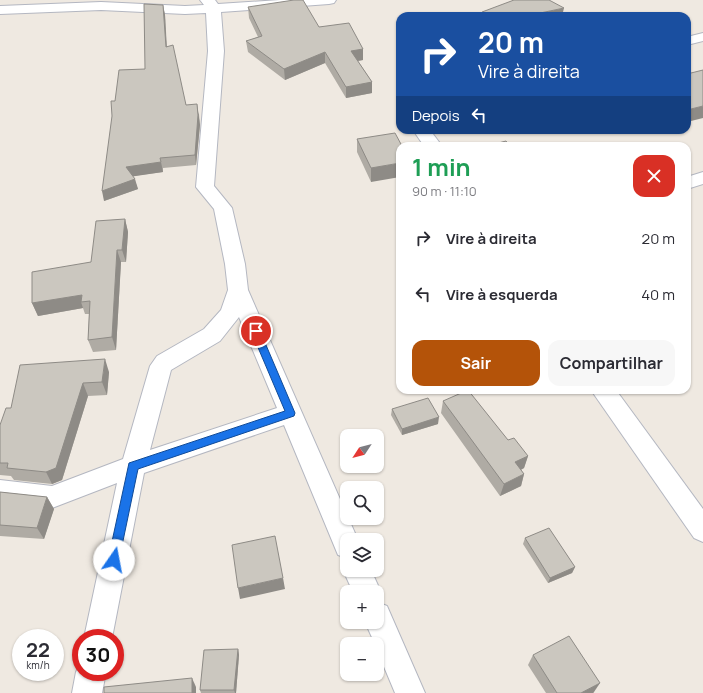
<!DOCTYPE html>
<html lang="pt">
<head>
<meta charset="utf-8">
<style>
	body { margin:0; font-family:Manrope,sans-serif; background:#f7f7f7; color:#2b2b33; height:100vh; display:flex; flex-direction:column; font-size:15px; white-space:nowrap }
	* { box-sizing:border-box; margin:0 }
	p { font-size:13px; color:#7c7c81 }
	.icon { flex:none; width:22px; height:22px; fill:none; stroke:currentColor; stroke-width:2; stroke-linecap:round; stroke-linejoin:round }
	.map { position:relative; flex:1; overflow:hidden }
	.sheet { position:absolute; left:396px; top:142px; width:295px; height:252px; display:flex; flex-direction:column; background:#fff; border-radius:12px; box-shadow:0 1px 3px #0004 }
	.sheet>* { flex:none }
	.hud { position:absolute; left:396px; top:12px; width:295px; height:122px; border-radius:12px; box-shadow:0 1px 3px #0004; background:#1a4fa0; color:#fff; overflow:hidden }
	.needle { width:26px; rotate:234deg }
	.controls { position:absolute; left:340px; top:429px; display:grid; gap:8px }
	.controls a { display:grid; place-items:center; width:44px; height:44px; border-radius:8px; background:#fff; box-shadow:0 1px 3px #0004; font-size:20px }
	.speed { position:absolute; left:12px; top:629px; display:flex; gap:8px; font-size:20px; font-weight:700; text-align:center }
	.speed>* { display:grid; place-content:center; width:52px; height:52px; border-radius:50%; background:#fff; box-shadow:0 1px 3px #0004; line-height:1 }
	.speed small { font-size:10px; font-weight:400 }
	.speed .limit { border:6px solid #d22; background:#fff; color:#111 }
	.pin { position:absolute; display:grid; place-items:center; width:34px; height:34px; color:#fff; margin:-17px; border:2px solid #fff; border-radius:50%; box-shadow:0 1px 4px #0007 }
	.me { position:absolute; width:44px; margin:-22px; rotate:12deg; stroke-linejoin:round; filter:drop-shadow(0 0 3px #0008) }
	.turn { display:flex; align-items:center; gap:14px; height:84px; padding:0 16px; font-size:18px }
	.turn .icon { width:52px; height:52px; stroke-width:2.5 }
	.turn b { display:block; font-size:28px; line-height:34px }
	.then { display:flex; align-items:center; height:38px; padding:0 16px; background:#0003; gap:8px; font-size:15px }
	.round { display:grid; place-items:center; flex:none; width:42px; height:42px; border-radius:12px; background:#f7f7f7 }
	.headline { display:flex; align-items:center; justify-content:space-between; height:68px; padding:0 16px }
	h1 { font-size:24px; font-weight:700; line-height:30px; color:#1e9e55 }
	.primary-button { display:flex; gap:8px; margin-top:auto; padding:8px 16px }
	.primary-button a { flex:1; height:46px; border-radius:12px; background:#b45309; color:#fff; font-size:16px; font-weight:700; line-height:46px; text-align:center }
	.primary-button a+a { background:#f7f7f7; color:#2b2b33 }
	ul { padding:0; list-style:none }
	li { display:flex; align-items:center; gap:12px; height:56px; padding:0 16px }
	li div { flex:1 }
	li b { display:block; font-size:15px }
	li em { font-style:normal }
	.map>svg:first-child { display:block }
</style>
</head>
<body>
<div class="map">
<svg width="703" height="693" viewBox="0 0 703 693">
	<rect width="100%" height="100%" fill="#efe9e1"/>
	<g fill="none" stroke-linecap="round" stroke-linejoin="round">
		<g stroke="#b4b7c1" stroke-width="2">
			<g id="street">
				<path d="M200,0H215L218,4L280,0H336L334,3L329,4L221,12L224,51L214,186L232,208L245,264L248,290L358,540H347V558L338,555L284,425L144,473L112,638H84L117,483L52,508L0,502V480L52,486L123,459L150,366L157,356L204,329L221,310L228,290L225,264L214,209L196,187L208,51L206,13L185,14L101,10L0,14V6L101,2L185,6L204,5ZM239,317L277,408L150,450L171,370L220,341Z"/>
				<path d="M703,33V41L687,45V37Z"/>
				<path d="M413,130H430L442,146H424Z"/>
				<path d="M703,172V184L687,189V177Z"/>
				<path d="M591,390H616L703,509V542L694,538Z"/>
				<path d="M347,562V570H371L381,592L377,601V592H353L343,570Z"/>
				<path d="M377,602L387,606L425,693H395L377,650V644H375L365,622H377Z"/>
				<path d="M81,662V672H106L102,693H72L76,672Z"/>
			</g>
		</g>
		<use href="#street" fill="#fff" fill-rule="evenodd"/>
	</g>
	<g fill="#afaba4">
		<path d="M163,5L165,15L167,47L186,105L199,114L200,125L196,165L163,168V172L133,176L138,189L104,201L115,101L145,69Z"/>
		<path d="M248,7L319,27L363,49V60L358,61L372,82V93L346,98L325,63L285,80L248,52L246,41L258,37L249,18Z"/>
		<path d="M357,139L402,146L371,182L357,152Z"/>
		<path d="M125,219L128,232L126,262H121L116,350L93,352L88,340L89,314H85L83,308L38,316L32,303L91,262Z"/>
		<path d="M109,372L107,395L88,396L62,480L52,484L14,480L11,476L0,475V425L11,408Z"/>
		<path d="M443,401L508,440L528,456L524,468L521,470L524,474L521,486L500,496L441,413Z"/>
		<path d="M392,409L438,424L402,435L391,415Z"/>
		<path d="M0,492L47,497L54,509L44,539L0,536Z"/>
		<path d="M525,538L575,567L572,573L548,583L523,544Z"/>
		<path d="M238,649L239,655L236,693H201L200,690Z"/>
		<path d="M533,655L594,692L593,693H546L528,665Z"/>
	</g>
	<g fill="#8e8b86">
		<path d="M163,5L165,15L167,57L166,47Z"/>
		<path d="M564,8L562,16H526Z"/>
		<path d="M363,49V60L351,62V51Z"/>
		<path d="M325,52V63L285,80L284,69Z"/>
		<path d="M372,82V93L346,98V87Z"/>
		<path d="M197,104L200,125L196,165L195,155Z"/>
		<path d="M703,106V118L687,122V110Z"/>
		<path d="M161,162L163,172L129,177L126,167Z"/>
		<path d="M400,163V177L371,182V168Z"/>
		<path d="M135,179L138,189L104,201L102,191Z"/>
		<path d="M125,219L128,232L126,262L122,250Z"/>
		<path d="M117,250L121,262L116,350L112,337Z"/>
		<path d="M82,295L81,302L83,308L38,316L32,303Z"/>
		<path d="M105,359L109,372L107,395L102,382Z"/>
		<path d="M83,383L88,396L62,480L52,484L46,472Z"/>
		<path d="M439,417L438,424L402,435V429Z"/>
		<path d="M528,456L524,468L512,474L515,462Z"/>
		<path d="M524,474L521,486L500,496L504,484Z"/>
		<path d="M47,497L54,509L44,539L37,528Z"/>
		<path d="M575,567L572,573L548,583L550,578Z"/>
		<path d="M283,578L285,589L240,599L238,588Z"/>
		<path d="M238,649L239,655L236,693H235L234,690Z"/>
		<path d="M192,678L196,687V693H192Z"/>
		<path d="M600,683L594,692L593,693H581Z"/>
	</g>
	<g fill="#cbc7bf" stroke="#8e8b86">
		<path d="M294,0H303L319,27L349,23L363,49L351,51L372,82L346,87L325,52L284,69L246,41L262,36L248,7Z"/>
		<path d="M514,0H549L564,8L526,16H483L482,12Z"/>
		<path d="M144,4L163,5L166,47L173,45L186,105L197,104L198,115L195,155L160,158L161,162L126,167L135,179L102,191L112,116L111,101H115L119,70L145,69Z"/>
		<path d="M703,70V106L687,110V74Z"/>
		<path d="M395,133L402,146H400V163L371,168L357,139Z"/>
		<path d="M506,141L510,146H487Z"/>
		<path d="M125,219L122,250H117L112,337L88,340L90,301L81,302L82,295L32,303V272L91,262L96,221Z"/>
		<path d="M105,359L102,382L83,383L56,468L46,472L7,468L8,463H0V425L6,408H11L20,365Z"/>
		<path d="M468,390L508,440L514,438L528,456L515,462L524,474L504,484L443,401Z"/>
		<path d="M428,398L439,417L402,429L392,409Z"/>
		<path d="M0,492L47,497L37,528L0,525Z"/>
		<path d="M549,528L575,567L550,578L525,538Z"/>
		<path d="M275,536L283,578L238,588L232,545Z"/>
		<path d="M569,636L600,683L581,693H557L533,655Z"/>
		<path d="M238,649L234,690H200L204,650Z"/>
		<path d="M192,678V693H104V687Z"/>
	</g>
	<path fill="#1a73e8" stroke="#114b97" d="M256,328L260,331L295,413L294,416L138,469L119,560L118,563L114,565L110,563L108,560L129,463L285,411L251,331Z"/>
</svg>
<div class="controls">
<a><svg class="needle" viewBox="-14 -14 28 28"><path d="M0-13l5 13h-10z" fill="#e53935"/><path d="M0 13l5-13h-10z" fill="#7c7c81"/></svg></a>
<a><svg class="icon" aria-label="search" viewBox="0 0 24 24"><circle cx="10" cy="10" r="6"/><path d="M15 15l6 6"/></svg></a>
<a><svg class="icon" aria-label="layers" viewBox="0 0 24 24"><path d="M12 4l9 5-9 5-9-5zM3 14l9 5 9-5"/></svg></a>
<a>+</a>
<a>−</a>
</div>
<div class="speed"><div>22<small>km/h</small></div><div class="limit">30</div></div>
<div class="pin" style="left:256px;top:331px;background:#d93025"><svg class="icon" aria-label="arrive" viewBox="0 0 24 24"><path d="M6 21V4h12l-3 4 3 4H6"/></svg></div>
<svg class="me" style="left:114px;top:560px" viewBox="-20 -20 40 40"><circle r="19" fill="#fff"/><path d="M0-13L10 11 0 6-10 11z" fill="#1a73e8"/></svg>
<div class="hud">
<div class="turn"><svg class="icon" aria-label="right" viewBox="0 0 24 24"><path d="M7 20v-9h11M14 6l5 5-5 5"/></svg><div><b>20 m</b>Vire à direita</div></div>
<div class="then">Depois<svg class="icon" aria-label="left" viewBox="0 0 24 24"><path d="M17 20v-9H6M10 6l-5 5 5 5"/></svg></div>
</div>
<section class="sheet">
<div class="headline"><div><h1>1 min</h1><p>90 m · 11:10</p></div><a class="round" style="background:#d93025;color:#fff"><svg class="icon" aria-label="close" viewBox="0 0 24 24"><path d="M6 6l12 12M18 6L6 18"/></svg></a></div>
<ul>
<li><svg class="icon" aria-label="right" viewBox="0 0 24 24"><path d="M7 20v-9h11M14 6l5 5-5 5"/></svg><div><b>Vire à direita</b></div><em>20 m</em></li>
<li><svg class="icon" aria-label="left" viewBox="0 0 24 24"><path d="M17 20v-9H6M10 6l-5 5 5 5"/></svg><div><b>Vire à esquerda</b></div><em>40 m</em></li>
</ul>
<div class="primary-button"><a>Sair</a><a>Compartilhar</a></div>
</section>
</div>
</body>
</html>
